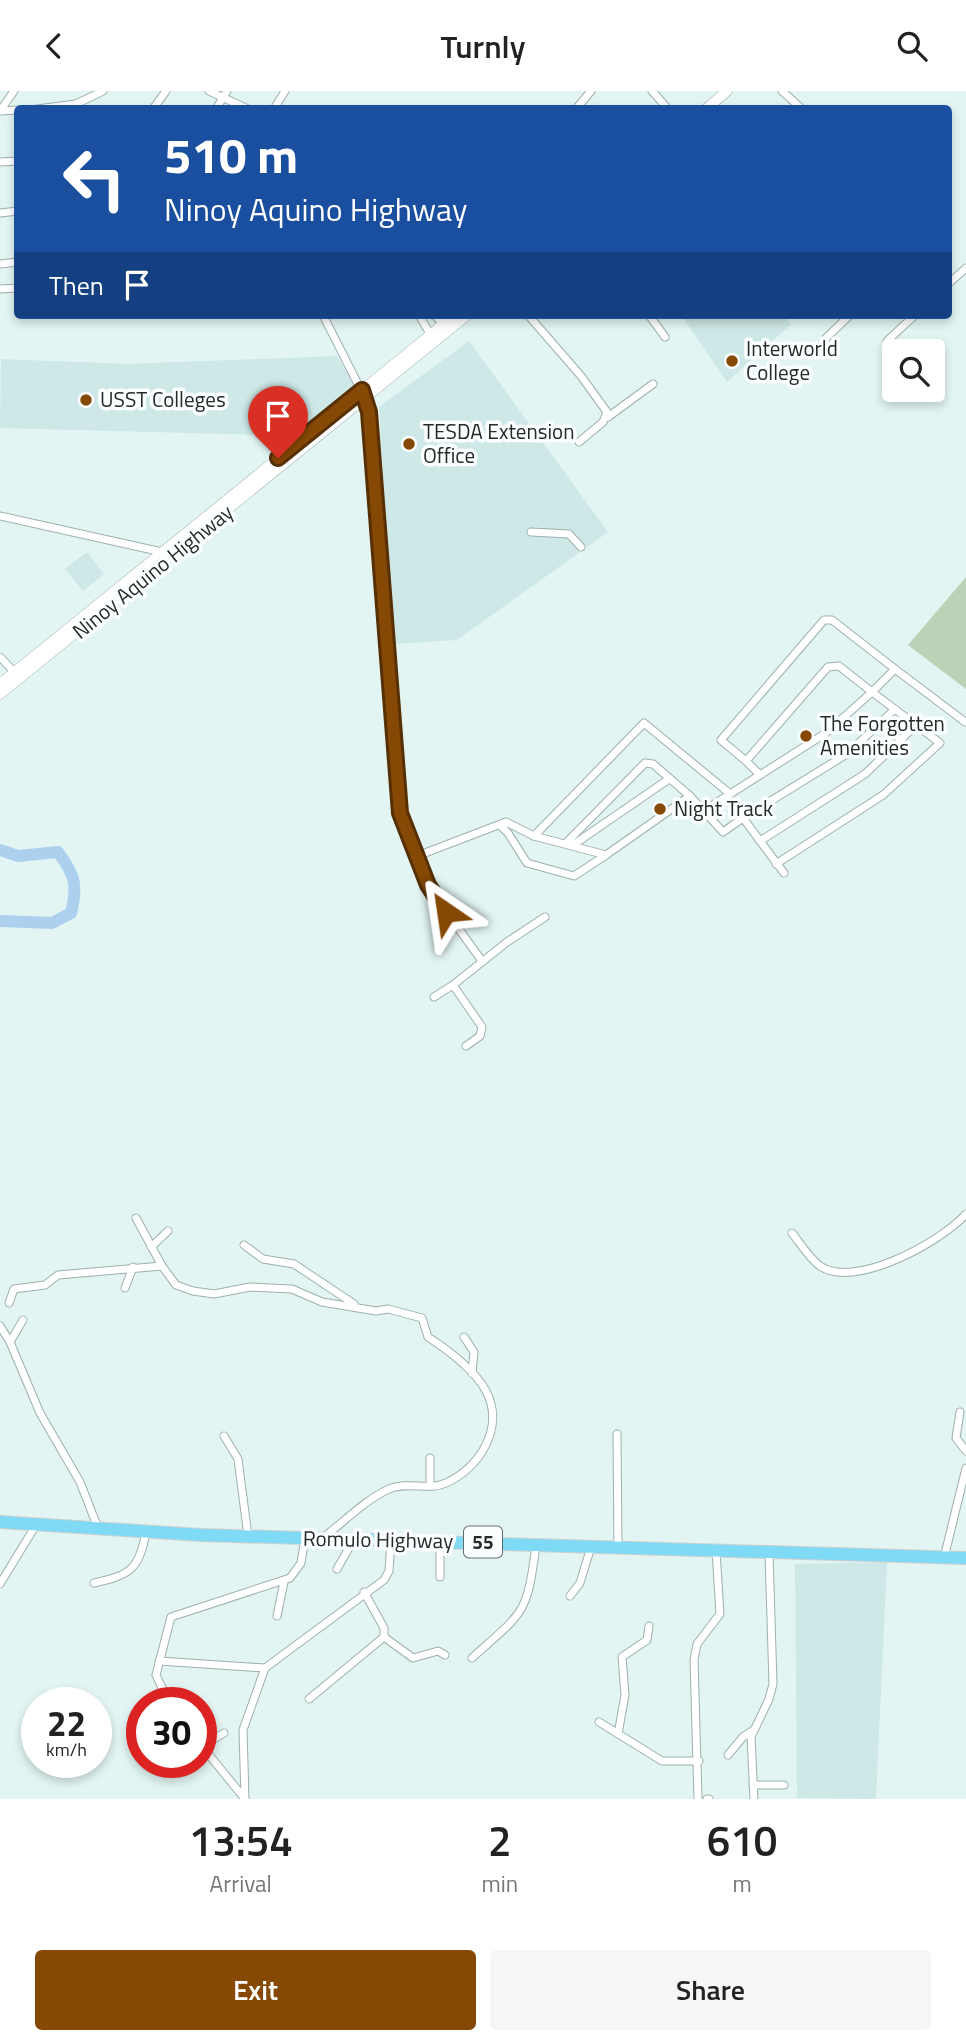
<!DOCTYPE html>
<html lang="en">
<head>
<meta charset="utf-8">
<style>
	body { margin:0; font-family:"Titillium Web",sans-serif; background:#f6f6f6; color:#222; height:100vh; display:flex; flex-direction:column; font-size:26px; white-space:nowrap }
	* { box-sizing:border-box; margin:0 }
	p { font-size:23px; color:#767676 }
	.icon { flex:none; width:38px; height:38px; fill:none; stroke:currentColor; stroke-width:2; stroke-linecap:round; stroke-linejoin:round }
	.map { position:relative; height:1708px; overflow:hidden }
	.panel { display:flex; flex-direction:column; background:#fff; flex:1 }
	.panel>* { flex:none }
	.hud { position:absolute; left:14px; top:14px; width:938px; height:214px; border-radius:7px; box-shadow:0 4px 10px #0003; background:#1a4fa0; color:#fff; overflow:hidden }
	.fabs { position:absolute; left:882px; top:248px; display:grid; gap:14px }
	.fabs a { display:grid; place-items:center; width:63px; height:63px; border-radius:7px; background:#fff; box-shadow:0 4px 10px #0003; font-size:35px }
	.speed { position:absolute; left:21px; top:1596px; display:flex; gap:14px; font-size:35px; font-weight:700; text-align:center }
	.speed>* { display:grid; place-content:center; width:91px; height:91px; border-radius:50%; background:#fff; box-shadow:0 4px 10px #0003; line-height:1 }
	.speed small { font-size:18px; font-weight:400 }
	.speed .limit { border:10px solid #d22; background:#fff; color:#111 }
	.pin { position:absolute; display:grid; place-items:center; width:60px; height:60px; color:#fff; margin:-72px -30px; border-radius:50% 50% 50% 0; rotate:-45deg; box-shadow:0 0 7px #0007 }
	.pin .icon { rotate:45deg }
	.me { position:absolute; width:77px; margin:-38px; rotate:328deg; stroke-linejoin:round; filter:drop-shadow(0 0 5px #0008) }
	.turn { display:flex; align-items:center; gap:24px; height:147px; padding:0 35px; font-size:32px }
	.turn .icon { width:91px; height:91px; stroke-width:2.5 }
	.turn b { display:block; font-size:49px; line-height:60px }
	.then { display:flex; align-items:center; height:66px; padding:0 35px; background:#0003; gap:14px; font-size:26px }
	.eta { display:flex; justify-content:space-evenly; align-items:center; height:119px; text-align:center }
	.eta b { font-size:42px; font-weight:600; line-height:49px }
	.primary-button { display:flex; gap:14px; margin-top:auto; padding:14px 35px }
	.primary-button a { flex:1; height:80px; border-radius:7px; background:#854805; color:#fff; font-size:28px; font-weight:600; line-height:80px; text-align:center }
	.primary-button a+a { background:#f6f6f6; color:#222 }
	header { display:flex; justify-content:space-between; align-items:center; height:91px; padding:0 35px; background:#fff; font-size:32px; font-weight:600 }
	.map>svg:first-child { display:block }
</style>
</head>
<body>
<header><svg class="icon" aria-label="back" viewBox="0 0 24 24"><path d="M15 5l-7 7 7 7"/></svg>Turnly<svg class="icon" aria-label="search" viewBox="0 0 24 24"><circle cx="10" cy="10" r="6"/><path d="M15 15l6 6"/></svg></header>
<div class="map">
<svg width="966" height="1708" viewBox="0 0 966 1708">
	<rect width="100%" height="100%" fill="#e2f5f3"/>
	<g fill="#cde8e6">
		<path d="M681,224H783L791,233L727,291Z"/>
		<path d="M469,250L608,441L457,549L393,553L379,316Z"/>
		<path d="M337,265L356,297L298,345L0,337L1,268L128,273Z"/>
		<path d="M87,461L104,483L83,500L65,478Z"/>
		<path d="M887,1471L876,1708L797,1707L795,1473Z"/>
	</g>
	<path fill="#bdd1b7" d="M966,486V598L908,554Z"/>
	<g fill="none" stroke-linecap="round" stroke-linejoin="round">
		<path stroke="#aed0ef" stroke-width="12" d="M0,759L18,765L58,761C75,784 78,794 71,822L52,832L0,830"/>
		<g stroke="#9eafae" stroke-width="9">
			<g id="street">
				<path d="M209,0L248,18"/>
				<path d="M652,0L668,18"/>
				<path d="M782,0L802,18"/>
				<path d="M37,18L76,13L103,0"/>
				<path d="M153,18L166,0"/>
				<path d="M216,18L227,0"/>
				<path d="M274,18L285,0"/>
				<path d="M576,18L591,0"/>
				<path d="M0,20L14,0"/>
				<path d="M0,20L18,19"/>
				<path d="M0,71L18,70"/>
				<path d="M0,122L18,120"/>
				<path d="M0,173L18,171"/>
				<path d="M948,193L966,177"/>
				<path d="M0,198L18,197"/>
				<path d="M323,224L369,315L395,679L400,722L417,765L506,731L534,745L606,764L690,705L723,741L743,727L784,782"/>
				<path d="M419,224L433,248"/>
				<path d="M435,224L445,236"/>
				<path d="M528,224L581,285L607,321L603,331L579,351"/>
				<path d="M649,224L665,246"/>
				<path d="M826,247L850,224"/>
				<path d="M887,250L915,224"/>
				<path d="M608,326L653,293"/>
				<path d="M0,425L162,461"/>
				<path d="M531,441L569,443L581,456"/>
				<path d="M0,566L17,584"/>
				<path d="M895,578L965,631"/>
				<path d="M746,670L721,649L824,529H832L895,578L872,601L839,575L828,576L746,670L760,684"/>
				<path d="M705,719L826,642L872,601L940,652L883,704L776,773"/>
				<path d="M743,727L847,663L895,618"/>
				<path d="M500,734L508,742L527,772L574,785L606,764"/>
				<path d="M534,745L644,632L729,702"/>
				<path d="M760,750L865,683L916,634"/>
				<path d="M566,752L645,672L653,673L690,705"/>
				<path d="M573,754L669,688"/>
				<path d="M417,765L437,808L482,870"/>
				<path d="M434,906L453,894"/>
				<path d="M466,955L480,945L482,936L453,894L507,851L545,826"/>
				<path d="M136,1127L162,1175"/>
				<path d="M792,1142C800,1152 809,1167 820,1175C855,1199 942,1150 966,1123"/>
				<path d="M244,1154L263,1168L294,1173L354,1213"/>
				<path d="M151,1156L168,1140"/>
				<path d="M125,1197L133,1176"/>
				<path d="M9,1212L14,1198L45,1194L58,1184L162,1175L176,1194L193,1200L214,1203L250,1196L292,1198L322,1211L376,1220L388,1218L422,1227L428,1246C448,1259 474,1278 486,1300C505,1336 480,1377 446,1392C429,1400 407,1390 389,1398C365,1409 345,1430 324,1446"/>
				<path d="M23,1229L10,1251L40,1322L80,1391L98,1437"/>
				<path d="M0,1235L10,1251"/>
				<path d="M464,1246L474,1261L472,1282"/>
				<path d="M960,1321L956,1347L966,1360"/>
				<path d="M617,1343L618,1457"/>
				<path d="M224,1345L238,1368L248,1445"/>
				<path d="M430,1395V1367"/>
				<path d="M440,1450V1486"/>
				<path d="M944,1467L966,1377"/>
				<path d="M337,1478L354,1448"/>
				<path d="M94,1492C130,1484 139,1479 146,1441"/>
				<path d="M0,1493L36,1434"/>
				<path d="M570,1505L580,1492L591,1456"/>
				<path d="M277,1525L284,1491"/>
				<path d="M384,1546L413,1567L438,1560L445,1564"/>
				<path d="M472,1567C524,1520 527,1525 536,1454"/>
				<path d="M159,1570L265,1577"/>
				<path d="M309,1608L384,1546V1537L364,1501"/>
				<path d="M169,1612L156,1584L171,1526L290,1487L301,1472L305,1447"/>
				<path d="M599,1631L662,1670H699"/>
				<path d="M618,1643L625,1604L622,1566L647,1549L649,1535"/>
				<path d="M201,1654L245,1708"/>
				<path d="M202,1655L224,1642"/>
				<path d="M728,1664L743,1646L752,1640"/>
				<path d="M753,1694H784"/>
				<path d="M245,1708L243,1639L265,1577L384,1489L389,1480L391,1448"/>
				<path d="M698,1708L694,1569L697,1553L720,1523L716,1460"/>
				<path d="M707,1708H709"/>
				<path d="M754,1708L751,1646L769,1608L773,1593L769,1462"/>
			</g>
		</g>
		<g stroke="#9eafae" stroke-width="11">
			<g id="secondary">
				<path d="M706,18L727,0"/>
				<path d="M0,593L455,224"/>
				<path d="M0,603L467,224"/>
			</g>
		</g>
		<g stroke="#cfd0d0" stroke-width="14">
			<path id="highway" d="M0,1431L201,1444L966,1467"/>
		</g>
		<use href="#street" stroke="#fff" stroke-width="7"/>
		<use href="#secondary" stroke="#fff" stroke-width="10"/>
		<use href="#highway" stroke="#7fdaf5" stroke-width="12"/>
	</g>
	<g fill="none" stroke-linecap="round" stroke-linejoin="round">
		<g stroke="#562f03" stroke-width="18">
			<path id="route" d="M278,367L362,299L369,321L400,722L428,794L446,821"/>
		</g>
		<use href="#route" stroke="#854805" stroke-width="12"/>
	</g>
	<g fill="#854805" stroke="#fbfefe" stroke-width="2.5">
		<circle cx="732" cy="270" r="7"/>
		<circle cx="86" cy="309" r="7"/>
		<circle cx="409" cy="353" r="7"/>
		<circle cx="806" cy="645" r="7"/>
		<circle cx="660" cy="718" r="7"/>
	</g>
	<g text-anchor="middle" stroke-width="7" stroke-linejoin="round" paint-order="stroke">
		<rect fill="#fbfefe" stroke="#646a6a" stroke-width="2" x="464" y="1435.5" width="38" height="31" rx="5"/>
		<g font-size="19" font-weight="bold" fill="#242b2b">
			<text x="483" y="1458">55</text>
		</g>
		<g font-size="21" fill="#242b2b" stroke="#fbfefe" text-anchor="start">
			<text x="746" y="265">Interworld<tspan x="746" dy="24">College</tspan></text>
			<text x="100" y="316">USST Colleges</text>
			<text x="423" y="348">TESDA Extension<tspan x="423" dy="24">Office</tspan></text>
			<text x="820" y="640">The Forgotten<tspan x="820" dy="24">Amenities</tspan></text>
			<text x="674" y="725">Night Track</text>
		</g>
		<g font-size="21" fill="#242b2b" stroke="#fbfefe">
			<text transform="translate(153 481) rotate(-39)" y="7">Ninoy Aquino Highway</text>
			<text transform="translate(378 1449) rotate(1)" y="7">Romulo Highway</text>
		</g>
	</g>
</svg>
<div class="fabs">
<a><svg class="icon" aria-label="search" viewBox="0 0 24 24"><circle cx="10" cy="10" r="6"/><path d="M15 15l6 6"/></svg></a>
</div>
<div class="speed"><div>22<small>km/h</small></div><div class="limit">30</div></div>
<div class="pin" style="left:278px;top:367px;background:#d93025"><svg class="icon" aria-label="arrive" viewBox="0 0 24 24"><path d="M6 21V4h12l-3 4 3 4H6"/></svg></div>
<svg class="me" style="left:446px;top:821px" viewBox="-20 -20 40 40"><path d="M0-17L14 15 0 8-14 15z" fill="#854805" stroke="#fff" stroke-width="4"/></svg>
<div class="hud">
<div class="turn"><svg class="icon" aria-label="left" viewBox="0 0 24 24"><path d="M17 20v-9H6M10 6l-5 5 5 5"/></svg><div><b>510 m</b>Ninoy Aquino Highway</div></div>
<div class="then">Then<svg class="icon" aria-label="arrive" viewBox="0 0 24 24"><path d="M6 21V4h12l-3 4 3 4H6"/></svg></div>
</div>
</div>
<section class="panel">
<div class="eta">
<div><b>13:54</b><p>Arrival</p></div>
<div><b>2</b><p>min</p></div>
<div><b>610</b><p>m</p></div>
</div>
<div class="primary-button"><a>Exit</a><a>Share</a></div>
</section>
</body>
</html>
